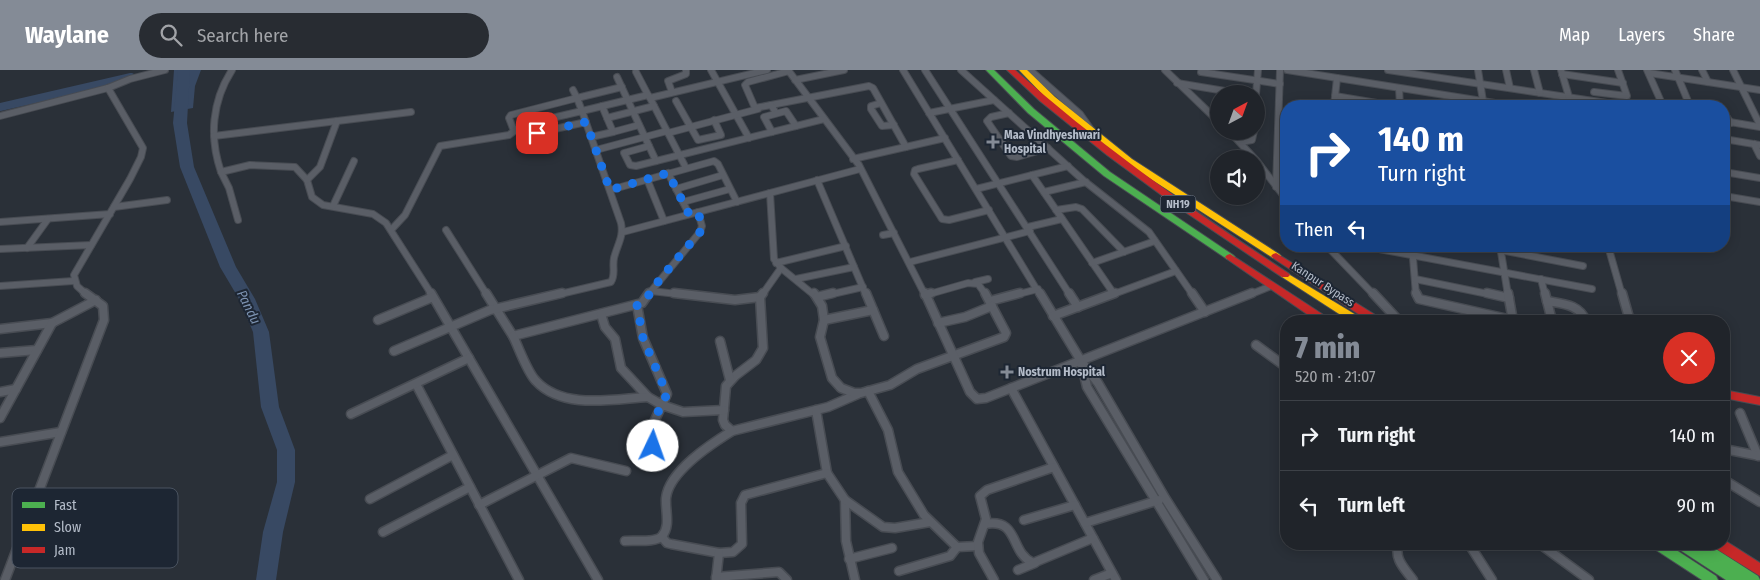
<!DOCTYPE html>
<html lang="en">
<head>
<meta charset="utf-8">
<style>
	body { margin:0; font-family:"Fira Sans Condensed",sans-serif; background:#282c32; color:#f1f3f6; height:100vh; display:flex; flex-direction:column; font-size:19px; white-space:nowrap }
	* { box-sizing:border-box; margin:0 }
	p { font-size:16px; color:#a2a4a8 }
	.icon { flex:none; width:28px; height:28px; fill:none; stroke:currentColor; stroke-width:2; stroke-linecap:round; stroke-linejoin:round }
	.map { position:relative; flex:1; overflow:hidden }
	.side { position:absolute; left:1280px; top:245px; width:450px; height:235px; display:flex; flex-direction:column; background:#20242a; border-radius:20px; box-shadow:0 2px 12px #0003,0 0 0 1px #3d4147 }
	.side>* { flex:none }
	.top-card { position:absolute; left:1280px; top:30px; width:450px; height:152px; border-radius:20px; box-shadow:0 2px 12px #0003,0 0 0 1px #3d4147; background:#1a4fa0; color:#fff; overflow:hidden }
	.needle { width:32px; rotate:41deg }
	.controls { position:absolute; left:1210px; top:15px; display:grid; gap:10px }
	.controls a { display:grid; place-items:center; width:55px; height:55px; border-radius:50%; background:#20242a; box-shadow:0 2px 12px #0003,0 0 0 1px #3d4147; font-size:25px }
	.pin { position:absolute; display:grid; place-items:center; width:42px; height:42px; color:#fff; margin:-21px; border-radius:10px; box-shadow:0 2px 8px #0006 }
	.me { position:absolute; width:55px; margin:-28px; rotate:3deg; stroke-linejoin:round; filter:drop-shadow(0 0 4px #0008) }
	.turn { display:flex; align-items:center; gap:18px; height:105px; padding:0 15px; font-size:22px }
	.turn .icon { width:65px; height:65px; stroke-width:2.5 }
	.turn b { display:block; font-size:35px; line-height:42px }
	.then { display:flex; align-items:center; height:48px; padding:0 15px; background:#0003; gap:10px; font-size:19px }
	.round { display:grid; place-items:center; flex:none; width:52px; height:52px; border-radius:26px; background:#282c32 }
	.summary { display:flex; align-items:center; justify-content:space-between; height:85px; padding:0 15px }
	h1 { font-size:30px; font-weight:800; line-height:38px; color:#848b96 }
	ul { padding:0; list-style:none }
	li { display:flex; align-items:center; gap:15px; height:70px; padding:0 15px; border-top:1px solid #3d4147 }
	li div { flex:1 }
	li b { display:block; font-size:19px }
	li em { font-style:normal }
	header { display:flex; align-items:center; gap:30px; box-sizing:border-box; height:70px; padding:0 25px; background:#848b96; color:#fff }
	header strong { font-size:24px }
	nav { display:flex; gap:28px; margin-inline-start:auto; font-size:18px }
	.search { width:350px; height:45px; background:#282c32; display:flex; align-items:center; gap:12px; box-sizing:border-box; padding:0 18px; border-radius:28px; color:#a2a4a8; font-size:19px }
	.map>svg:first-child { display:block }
</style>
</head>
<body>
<header>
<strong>Waylane</strong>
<div class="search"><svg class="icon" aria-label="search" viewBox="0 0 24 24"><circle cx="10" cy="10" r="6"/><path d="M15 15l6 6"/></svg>Search here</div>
<nav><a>Map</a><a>Layers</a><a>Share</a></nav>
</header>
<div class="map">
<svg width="1760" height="510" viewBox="0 0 1760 510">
	<rect width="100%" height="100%" fill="#2a3038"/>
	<path fill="#384963" d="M174,0H201L195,16L193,38L171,42Z"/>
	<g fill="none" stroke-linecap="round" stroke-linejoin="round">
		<path stroke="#384963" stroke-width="8" d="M0,37L131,7"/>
		<path fill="#384963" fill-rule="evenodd" d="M178,0H190L187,53L194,97L236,197L255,229L269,262L279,337L295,380V412L283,462L276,510H256L263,462L277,412V380L261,337L253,262L239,229L220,197L180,97L173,53Z"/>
		<g stroke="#484c53" stroke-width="8">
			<g id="street-far1">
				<path d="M232,0C212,31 209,67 221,102L250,95L295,97L307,110L312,127L323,135L373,144L386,153L432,225"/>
				<path d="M711,0L749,68"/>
				<path d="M788,0L859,95L925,225"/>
				<path d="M903,0L1040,225"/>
				<path d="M925,0L1070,225"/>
				<path d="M961,0L1083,110L1149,162L1193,225"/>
				<path d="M1030,0L1080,44L1092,61"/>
				<path d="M1165,0L1219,52"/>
				<path d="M1287,0L1514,36"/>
				<path d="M1388,0L1627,36"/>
				<path d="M1478,0L1483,31"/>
				<path d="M1506,0L1510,18"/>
				<path d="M1534,0L1540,23"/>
				<path d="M1561,0L1569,27"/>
				<path d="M1647,0L1663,36"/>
				<path d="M1675,0L1690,36"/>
				<path d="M1702,0L1708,12"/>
				<path d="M1733,0L1760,55"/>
				<path d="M636,2L648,25"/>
				<path d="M1201,2L1280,14"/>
				<path d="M1649,3L1760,20"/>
				<path d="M1562,4L1623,13"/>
				<path d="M617,7L656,91"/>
				<path d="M795,10L844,0"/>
				<path d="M1177,13L1243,24"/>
				<path d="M1399,18L1400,36"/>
				<path d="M573,20L577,28L622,17"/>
				<path d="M672,22L668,11L686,4V0"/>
				<path d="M1594,22L1627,26L1618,0"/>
				<path d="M1256,24L1258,0"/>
				<path d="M1335,26L1395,36"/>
				<path d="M650,28L686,98"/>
				<path d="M676,31L698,70L721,65L714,50"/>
				<path d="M881,33L871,36V39L882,56L894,55"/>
				<path d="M771,35L869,16L873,18L906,77"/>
				<path d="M602,36L613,62L639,55"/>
				<path d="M1334,36L1337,8"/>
				<path d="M776,43L771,35L755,38L745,15L748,12L789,1"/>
				<path d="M929,43L994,30"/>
				<path d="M1009,43L991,47L987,51L1011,86L1017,87L1048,78"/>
				<path d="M1724,43L1731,53"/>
				<path d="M0,46L108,18L130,9L165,0"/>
				<path d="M607,48L654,36"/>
				<path d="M1724,51L1760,57"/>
				<path d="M514,61L509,48L511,45L577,28L582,41L648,25L650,28L767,0"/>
				<path d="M1229,61L1255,89"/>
				<path d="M772,62L764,47L786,41L796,56"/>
				<path d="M537,63L586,52"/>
				<path d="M668,63L758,39"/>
				<path d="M214,66L411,42"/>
				<path d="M591,67L613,62"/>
				<path d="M1724,69L1760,75"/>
				<path d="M1241,72L1252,70L1254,61"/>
				<path d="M1754,74L1760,86"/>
				<path d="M649,76L624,83L630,95L636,96L824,49"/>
				<path d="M596,80L667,61"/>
				<path d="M853,89L945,68"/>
				<path d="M958,90L918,99L915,100L914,104L942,149L949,150L989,140"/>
				<path d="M1256,90L1286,129"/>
				<path d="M221,102L229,118L238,150"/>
				<path d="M1724,102L1760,108"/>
				<path d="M668,103L689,144"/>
				<path d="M1032,105L1114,224"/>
				<path d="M647,109L664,151"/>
				<path d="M307,110L320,97L337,51"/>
				<path d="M817,110L866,225"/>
				<path d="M1276,117L1280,0"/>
				<path d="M676,119L723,105"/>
				<path d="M976,119L1068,96"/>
				<path d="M610,120L714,91L718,94L737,132"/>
				<path d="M1044,122L1086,112"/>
				<path d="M770,123L774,189L781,198L814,225"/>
				<path d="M1724,126L1760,132"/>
				<path d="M683,132L730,119"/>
				<path d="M333,136L354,91"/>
				<path d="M114,137L167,130"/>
				<path d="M1056,140L1076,137L1082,139L1124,182"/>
				<path d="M0,152L110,144"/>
				<path d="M1028,157L1062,149"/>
				<path d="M391,160L405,145L440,76L509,65L522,55L582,41L621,153C624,167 617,175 614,188C612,197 616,204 611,212L556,225"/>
				<path d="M446,160L487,225"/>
				<path d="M623,162L860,99"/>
				<path d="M883,165L894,163"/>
				<path d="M1327,176L1374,225"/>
				<path d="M1363,176L1592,219"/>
				<path d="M1412,176L1416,225"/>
				<path d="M1500,176L1508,225"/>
				<path d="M1608,176L1622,225"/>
				<path d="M27,178L48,149"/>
				<path d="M0,179L91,175"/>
				<path d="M1500,180L1583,196"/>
				<path d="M910,192L1030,161"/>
				<path d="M776,193L846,176"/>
				<path d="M1092,193L1155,171"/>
				<path d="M796,209L854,197"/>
				<path d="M1415,209L1493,225"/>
				<path d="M1541,209L1545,225"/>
				<path d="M975,212L988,209"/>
				<path d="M0,216L73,211"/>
				<path d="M651,221L686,225"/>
				<path d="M87,225L77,216L74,205L130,109L141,87L143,78L108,18"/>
				<path d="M648,225L700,162L702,156L698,142"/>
				<path d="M762,225L781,198"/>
				<path d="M828,225L863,217"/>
				<path d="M926,225L968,213L978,214L986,225"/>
				<path d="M1015,225L1038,219"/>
				<path d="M1111,225L1176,201"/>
				<path d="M1249,225L1271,216"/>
			</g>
		</g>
		<g stroke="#484c53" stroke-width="11">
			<g id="street">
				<path d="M431,223L598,510"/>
				<path d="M486,223L513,266L642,233L649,223"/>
				<path d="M674,223L735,230L760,227"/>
				<path d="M763,223L760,227L763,278L756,290L735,306L726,316L723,350L725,355L732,361L828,337L858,324"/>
				<path d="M814,223L822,236L824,250L820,267L832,308L841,318L854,323H861L890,315L917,299L1004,267L1006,263L985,223"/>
				<path d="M866,223L884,266"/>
				<path d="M925,223L970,322L977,329L986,328L1252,223"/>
				<path d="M1040,223L1081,291L1098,313L1165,428L1217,510"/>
				<path d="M1069,223L1078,237"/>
				<path d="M1192,223L1205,242"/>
				<path d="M1373,223L1399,251"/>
				<path d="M1416,223L1419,229L1517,251"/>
				<path d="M1487,223L1509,228"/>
				<path d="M1508,223L1513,251"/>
				<path d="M1545,223L1552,251"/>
				<path d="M1622,223L1630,251"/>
				<path d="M925,225L931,223"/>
				<path d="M817,227L833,223"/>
				<path d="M990,231L1020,223"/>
				<path d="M1547,231C1563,234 1579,234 1586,251"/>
				<path d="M637,235L643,268L667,324L654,352L653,394"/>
				<path d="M601,244L605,257L615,269L621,298L648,327L662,335L683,342L724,340"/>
				<path d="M1053,246L1115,223"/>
				<path d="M378,250L433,227"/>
				<path d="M824,250L873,240"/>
				<path d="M938,253L965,247L992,236"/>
				<path d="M0,259L52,253L96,230"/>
				<path d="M513,266C519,278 527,302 536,311C563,340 613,329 648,327"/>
				<path d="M720,271L730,310"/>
				<path d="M1256,275L1286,297"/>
				<path d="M394,281L490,240L562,223"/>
				<path d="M0,283L37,280"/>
				<path d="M1082,295L1087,317L1204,510"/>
				<path d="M416,314L519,510"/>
				<path d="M1011,318L1116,510"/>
				<path d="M868,321L888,360L898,402L924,445L957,477L978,476"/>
				<path d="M0,322L16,319"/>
				<path d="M816,340L827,403L845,430L846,471L855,510"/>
				<path d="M1740,343L1758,386"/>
				<path d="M351,344L469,288"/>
				<path d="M0,348L52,253"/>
				<path d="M0,372L61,362"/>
				<path d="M1724,379L1760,386"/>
				<path d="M1724,410L1760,432"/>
				<path d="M370,429L453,385"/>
				<path d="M845,430L883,457L895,458L930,452"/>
				<path d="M479,435L571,388L626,401"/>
				<path d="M1024,450L1075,435"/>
				<path d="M1085,453L1159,430"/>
				<path d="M985,454C1020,448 1009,482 1033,493L1093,468"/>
				<path d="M383,462L470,417"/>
				<path d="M662,467L667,473L671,474L719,483L733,482L742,474L741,433L745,425L827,403"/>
				<path d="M625,471C635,470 656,473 662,466C671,456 665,440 666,428C669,401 711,374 732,361"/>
				<path d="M1399,474C1393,488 1405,499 1413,510"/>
				<path d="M1469,474L1492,510"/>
				<path d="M1540,474L1589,510"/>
				<path d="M849,489L892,478"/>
				<path d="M1018,500L1035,493"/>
				<path d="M899,501L950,486L957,477"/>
				<path d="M716,507L779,502L787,510"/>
				<path d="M5,510L104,250L103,236L85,223"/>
				<path d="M716,510L719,483"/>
				<path d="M994,510L979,483L978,472L986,449L980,426L987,420L1054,397"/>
				<path d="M1094,510L1112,503"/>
			</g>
		</g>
		<g stroke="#484c53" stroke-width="2">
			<g id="fast">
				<path d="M986,0H994L1034,39L1110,102L1233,185L1235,187L1233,189H1227L1104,106L1028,43Z"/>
				<path d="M1651,474H1667L1716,506L1718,510H1702L1653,478Z"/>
				<path d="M1675,474H1708L1758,506L1760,510H1726L1677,478Z"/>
			</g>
		</g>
		<g stroke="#484c53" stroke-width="2">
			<g id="slow">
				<path d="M1019,0H1027L1055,27L1132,89L1279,184L1281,186L1279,188H1273L1126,93L1049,31Z"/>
				<path d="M1285,202L1361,248L1362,251H1350L1282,207L1280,205Z"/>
			</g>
		</g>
		<g stroke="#484c53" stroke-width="2">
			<g id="jam">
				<path d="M1007,0H1015C1101,76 1193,141 1288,203L1290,205L1288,207H1282L1175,135L1107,85L1040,31Z"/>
				<path d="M1276,183L1380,248L1381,251H1369L1273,188L1271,186L1273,184Z"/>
				<path d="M1230,184L1328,248L1329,251H1317L1227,189L1225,187L1227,185Z"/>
				<path d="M1724,320L1760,327V335L1724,328Z"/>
				<path d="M1724,470L1760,493V506L1715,478L1713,474H1724Z"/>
			</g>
		</g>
		<use href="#street-far1" stroke="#5a5e66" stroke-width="6"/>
		<use href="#street" stroke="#5a5e66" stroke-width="8"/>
		<use href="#fast" fill="#4caf50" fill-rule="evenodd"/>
		<use href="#slow" fill="#ffc107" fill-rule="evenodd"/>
		<use href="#jam" fill="#c62828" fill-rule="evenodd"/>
	</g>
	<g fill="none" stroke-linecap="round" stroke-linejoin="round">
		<path stroke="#1a73e8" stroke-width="9" stroke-dasharray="0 16.2" d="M537,63L586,52L610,120L668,103L689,144L698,142L702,156L700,162L660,209L646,229L637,235L643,268L667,324L655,348L653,376"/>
	</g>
	<g fill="#848b96" stroke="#1d2633" stroke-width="2">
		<path d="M990.5 64.5h5v5h5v5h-5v5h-5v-5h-5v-5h5z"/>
		<path d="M1004.5 294.5h5v5h5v5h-5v5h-5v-5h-5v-5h5z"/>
	</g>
	<g text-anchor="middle" stroke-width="4" stroke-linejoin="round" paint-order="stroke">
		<rect fill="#1d2633" stroke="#878f9c" stroke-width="1" x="1160.5" y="125.5" width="35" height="17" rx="4"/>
		<g font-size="11" font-weight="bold" fill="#b4bcc9">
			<text x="1178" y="138">NH19</text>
		</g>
		<g font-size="12" font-weight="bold" fill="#b4bcc9" stroke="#1d2633" text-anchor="start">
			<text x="1004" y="69">Maa Vindhyeshwari<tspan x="1004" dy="14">Hospital</tspan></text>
			<text x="1018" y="306">Nostrum Hospital</text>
		</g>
		<g font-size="12" fill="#b4bcc9" stroke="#1d2633">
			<text transform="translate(1323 214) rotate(33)" y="4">Kanpur Bypass</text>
		</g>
		<g font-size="14" font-style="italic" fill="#7c92b1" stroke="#1d2633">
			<text transform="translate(249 237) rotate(64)" y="5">Pandu</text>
		</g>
	</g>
	<rect x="12" y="418" width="166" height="80" rx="8" fill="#1d2633" stroke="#4a5360" stroke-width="1"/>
	<rect x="22" y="432" width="23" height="6" fill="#4caf50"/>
	<rect x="22" y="454" width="23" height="7" fill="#ffc107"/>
	<rect x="22" y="477" width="23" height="6" fill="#c62828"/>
	<g font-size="14" fill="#b4bcc9">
		<text x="54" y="440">Fast</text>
		<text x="54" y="462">Slow</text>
		<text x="54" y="485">Jam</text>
	</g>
</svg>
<div class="controls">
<a><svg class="needle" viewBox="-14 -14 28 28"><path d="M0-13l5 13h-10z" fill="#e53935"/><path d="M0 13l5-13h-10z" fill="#a2a4a8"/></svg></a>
<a><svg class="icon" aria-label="sound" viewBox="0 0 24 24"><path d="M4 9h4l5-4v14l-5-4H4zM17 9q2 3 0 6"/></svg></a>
</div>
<div class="pin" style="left:537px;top:63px;background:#d93025"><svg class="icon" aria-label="arrive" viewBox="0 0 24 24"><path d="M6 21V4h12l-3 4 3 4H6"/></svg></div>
<svg class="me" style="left:653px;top:376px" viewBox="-20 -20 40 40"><circle r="19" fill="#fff"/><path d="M0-13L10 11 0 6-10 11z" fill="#1a73e8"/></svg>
<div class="top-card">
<div class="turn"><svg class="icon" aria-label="right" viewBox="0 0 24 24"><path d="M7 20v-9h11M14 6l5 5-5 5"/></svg><div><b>140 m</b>Turn right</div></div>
<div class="then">Then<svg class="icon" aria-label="left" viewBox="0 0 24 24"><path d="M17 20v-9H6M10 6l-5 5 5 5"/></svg></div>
</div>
<section class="side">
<div class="summary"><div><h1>7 min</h1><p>520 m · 21:07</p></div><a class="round" style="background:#d93025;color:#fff"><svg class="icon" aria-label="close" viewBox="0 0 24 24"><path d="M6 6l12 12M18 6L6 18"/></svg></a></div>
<ul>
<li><svg class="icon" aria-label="right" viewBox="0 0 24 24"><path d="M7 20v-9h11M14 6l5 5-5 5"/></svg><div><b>Turn right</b></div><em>140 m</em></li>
<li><svg class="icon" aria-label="left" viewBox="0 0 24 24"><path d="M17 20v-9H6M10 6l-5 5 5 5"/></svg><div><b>Turn left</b></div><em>90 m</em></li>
</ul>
</section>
</div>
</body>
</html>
